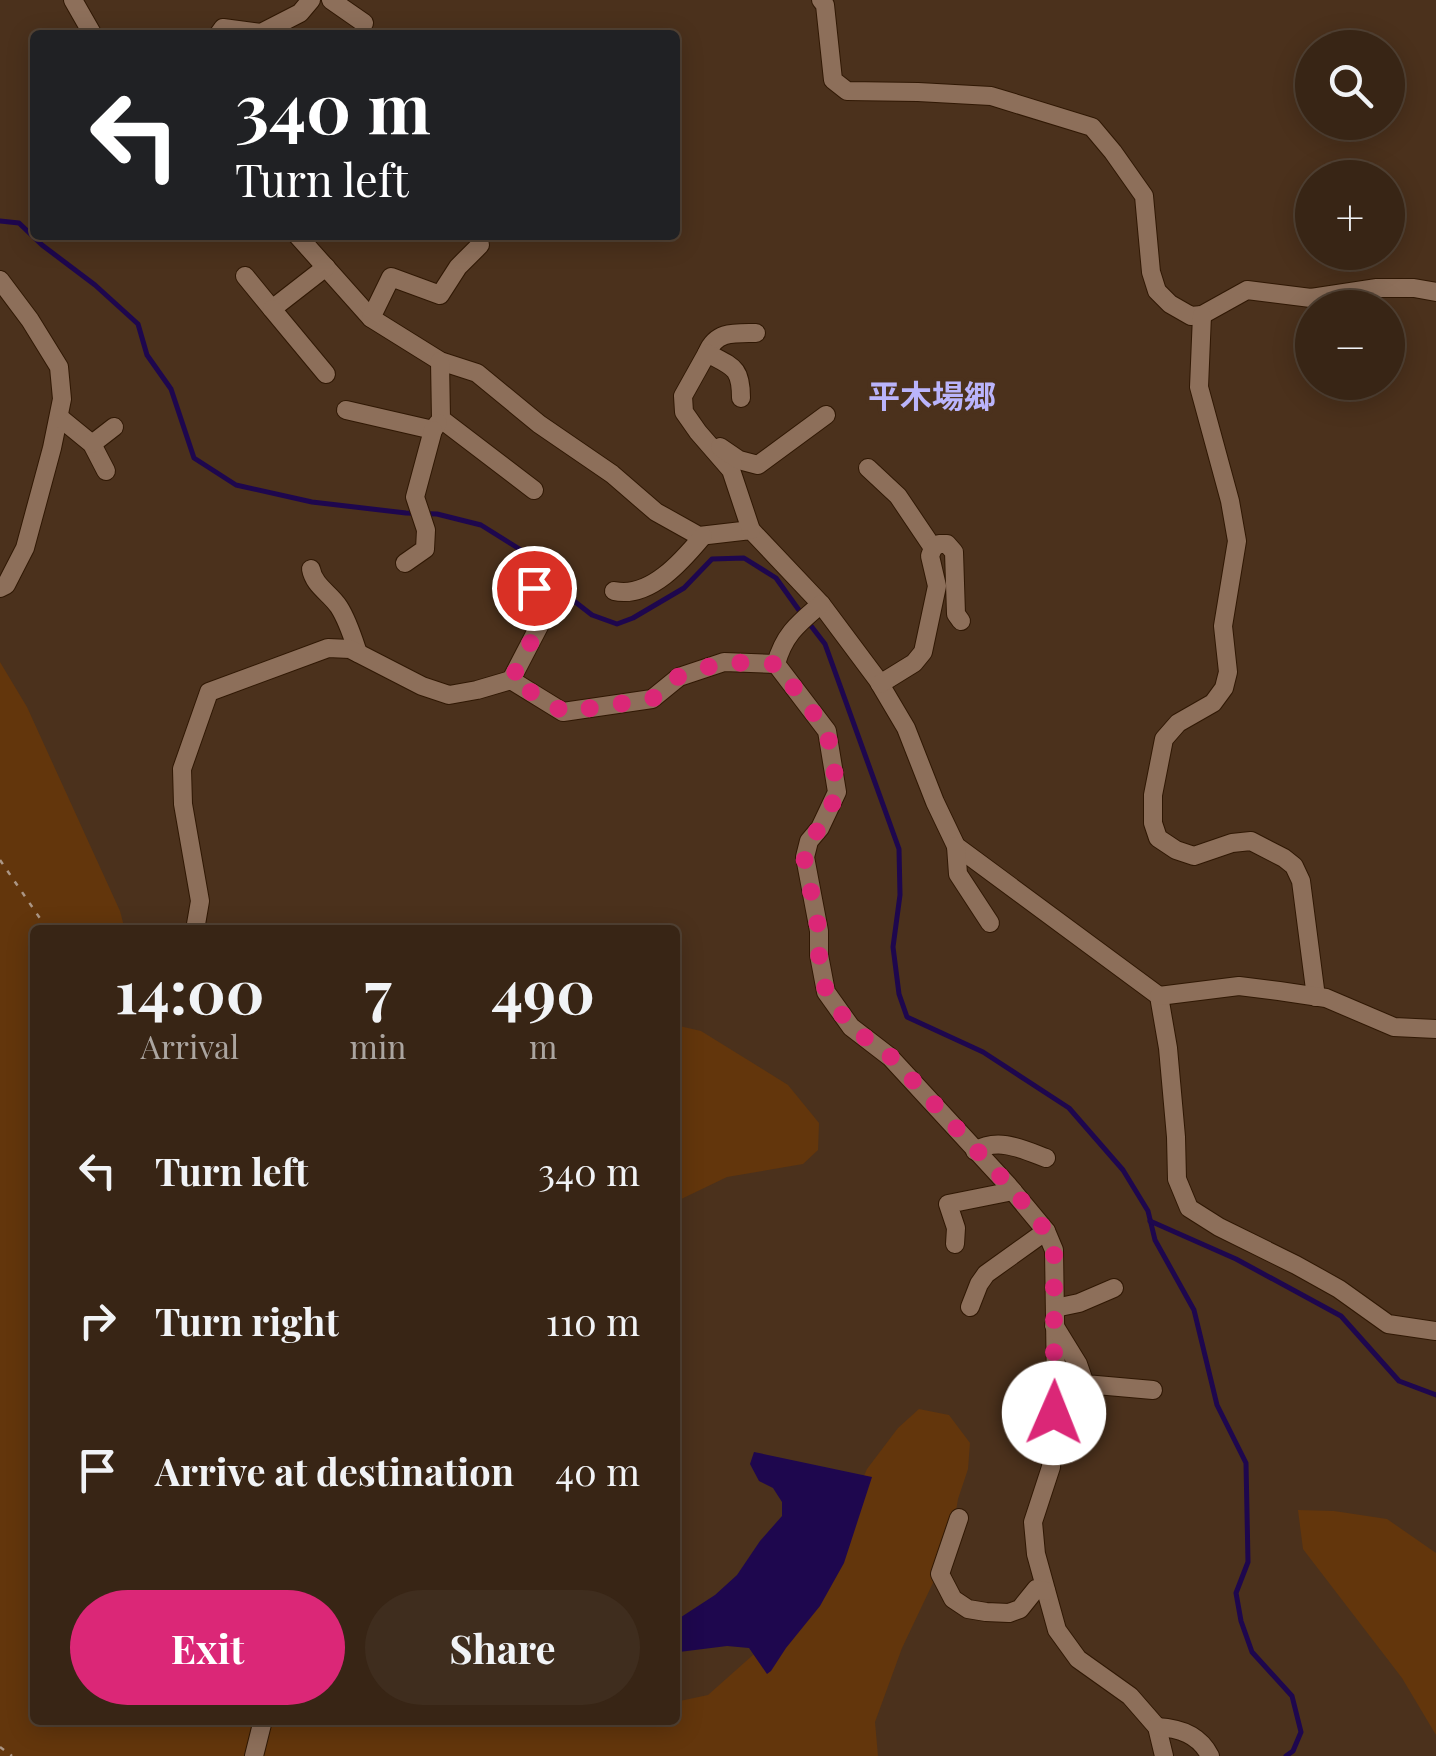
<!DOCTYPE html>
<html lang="en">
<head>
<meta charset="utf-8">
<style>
	body { margin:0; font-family:"Playfair Display","Noto Sans JP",serif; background:#3f2d1e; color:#f1f3f6; height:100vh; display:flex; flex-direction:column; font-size:38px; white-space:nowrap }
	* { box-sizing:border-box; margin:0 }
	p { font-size:32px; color:#aba5a0 }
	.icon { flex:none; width:55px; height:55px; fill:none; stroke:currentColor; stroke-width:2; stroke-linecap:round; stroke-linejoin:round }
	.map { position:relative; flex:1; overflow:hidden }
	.sheet { position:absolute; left:30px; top:925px; width:650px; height:800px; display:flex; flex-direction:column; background:#382515; border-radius:10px; box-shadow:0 5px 25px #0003,0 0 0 2px #524234 }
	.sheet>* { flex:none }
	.top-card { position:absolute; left:30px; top:30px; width:650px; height:210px; border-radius:10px; box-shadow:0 5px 25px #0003,0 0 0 2px #524234; background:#202124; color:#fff; overflow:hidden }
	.buttons { position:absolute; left:1295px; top:30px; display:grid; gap:20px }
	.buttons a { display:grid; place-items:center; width:110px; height:110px; border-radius:50%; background:#382515; box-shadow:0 5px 25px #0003,0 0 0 2px #524234; font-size:50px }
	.pin { position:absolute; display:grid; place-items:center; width:85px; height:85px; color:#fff; margin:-42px; border:5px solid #fff; border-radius:50%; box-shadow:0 2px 10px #0007 }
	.me { position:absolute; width:110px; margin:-55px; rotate:1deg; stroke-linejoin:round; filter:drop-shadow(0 0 8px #0008) }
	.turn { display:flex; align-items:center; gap:35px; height:210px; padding:0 40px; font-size:45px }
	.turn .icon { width:130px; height:130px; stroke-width:2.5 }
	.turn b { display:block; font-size:70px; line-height:85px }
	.eta { display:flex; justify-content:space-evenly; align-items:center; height:170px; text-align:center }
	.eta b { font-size:60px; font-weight:700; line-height:70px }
	.button { display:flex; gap:20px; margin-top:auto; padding:20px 40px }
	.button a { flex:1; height:115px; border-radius:60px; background:#db2777; color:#fff; font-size:40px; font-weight:700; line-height:115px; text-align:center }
	.button a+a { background:#3f2d1e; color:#f1f3f6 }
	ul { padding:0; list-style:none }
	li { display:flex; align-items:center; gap:30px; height:150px; padding:0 40px }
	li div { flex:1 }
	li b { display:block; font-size:38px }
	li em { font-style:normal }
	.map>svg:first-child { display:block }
</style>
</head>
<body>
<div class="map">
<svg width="1436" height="1756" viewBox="0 0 1436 1756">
	<rect width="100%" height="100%" fill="#4b311c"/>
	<g fill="#63360c">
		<path d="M0,662L27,707L120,911L125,930H35V1720H675V1702L708,1695L762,1647L843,1523L867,1469L898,1428L919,1409L949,1415L970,1443L968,1469L958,1499L950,1547L902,1648L875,1722L878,1756H0Z"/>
		<path d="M675,1025L701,1031L788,1085L819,1123L818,1150L803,1164L727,1177L675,1202Z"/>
		<path d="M1298,1510L1334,1511L1387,1519L1436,1553V1735L1402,1678L1303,1549Z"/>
	</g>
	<path fill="#1e074e" d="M754,1452L872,1477L844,1563L820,1606L786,1648L771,1671L767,1674L749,1648L727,1646L679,1652L675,1656V1621L715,1595L737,1575L760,1541L782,1516V1502L773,1488L759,1481L750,1464Z"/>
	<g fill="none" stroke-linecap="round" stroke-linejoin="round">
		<g stroke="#1e074e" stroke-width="5">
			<path d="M0,221L19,223L42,245L95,285L138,324L147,355L171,389L194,458L236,485L312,502L406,513L437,514L481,525L521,550L565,594L592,615L617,624L633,618L684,588L712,559L744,558L776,578L801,613"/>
			<path d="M808,622L825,644L899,849L900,895L893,947L899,994L907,1017L983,1052L1069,1108L1123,1170L1148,1211L1155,1240L1194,1310L1217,1405L1246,1463L1248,1562L1236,1593L1241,1621L1252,1652L1292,1696L1301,1732L1293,1751L1286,1756"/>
			<path d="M1150,1221L1236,1259L1341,1316L1399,1381L1436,1395"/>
		</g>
		<g stroke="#301804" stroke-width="20">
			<g id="minor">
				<path d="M73,0L93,35"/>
				<path d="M331,0L364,23"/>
				<path d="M821,0L825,5L833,80L847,91L918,92L991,96L1092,127L1113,152L1144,196L1151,272L1157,291L1170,304L1191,316L1202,315L1247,290L1311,298L1377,288H1414L1436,292"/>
				<path d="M218,35L223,28L261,33L300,13L311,0"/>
				<path d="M297,235L371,318L440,361L477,373L539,424L612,474L656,512L699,536L751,530L821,604L877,679L906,728L935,802L956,846L1159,996L1168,1048L1176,1137L1177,1179L1189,1208L1219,1227L1296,1265L1339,1289L1388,1324L1436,1331"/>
				<path d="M245,276L272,309L326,267"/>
				<path d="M0,280L30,320L59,367L62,399L52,448L25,548L6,585L0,588"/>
				<path d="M272,309L326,374"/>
				<path d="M1202,315L1199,387L1230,501L1237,541L1223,626L1228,672L1224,688L1213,703L1178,723L1164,739L1153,795V823L1158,838L1176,850L1194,856L1232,843L1251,841L1284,858L1294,866L1301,881L1316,997"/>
				<path d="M371,318L391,277L440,295L458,267L480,245"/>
				<path d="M707,353C716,331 734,333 756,333"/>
				<path d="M440,361L441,419L534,490"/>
				<path d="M741,398C741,367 733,367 707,353L683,396L684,412L698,432L731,470L751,530"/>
				<path d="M346,410L433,430L438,423"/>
				<path d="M59,417L92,444L106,471"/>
				<path d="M92,444L114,427"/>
				<path d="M720,447L739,460L758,465L826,415"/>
				<path d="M868,468L898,496L933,548"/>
				<path d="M405,563L425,549L426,530L415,497L433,430"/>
				<path d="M311,569C314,586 330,593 339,607C348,621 353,638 358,653"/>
				<path d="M614,591C650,599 683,560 703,536"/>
				<path d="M776,664C784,634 799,623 821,604"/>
				<path d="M511,680L549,607L519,569"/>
				<path d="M880,684L914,663L923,652L937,586L930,556L933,548L939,544H947L954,552L956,614L961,621"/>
				<path d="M956,846L958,874L990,923"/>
				<path d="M195,930L200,901L183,804L182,769L209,692L328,648L350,649L422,686L449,695L477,690L511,680L563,712L652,699L679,677L724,662L776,664L827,731L837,792L820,828L809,841L805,857L819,931V955L826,992L851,1027L890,1057L1007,1184L1046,1231L1054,1250L1056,1386L1051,1467L1033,1522L1036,1554L1057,1630L1078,1659L1130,1696L1157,1727L1164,1756"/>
				<path d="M1159,996L1239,986L1279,991L1326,998L1394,1027L1436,1029"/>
				<path d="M975,1151C998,1137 1022,1149 1046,1158"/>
				<path d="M955,1244L956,1228L948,1204L1013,1191"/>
				<path d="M970,1307L979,1284L986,1274L1046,1231"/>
				<path d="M1055,1308L1079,1303L1114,1288"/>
				<path d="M1054,1325L1078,1364L1085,1384L1153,1390"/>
				<path d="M959,1518L940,1574L953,1599L968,1609L986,1612L1009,1613L1020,1609L1036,1589L1046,1591"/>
				<path d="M1157,1727C1179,1728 1199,1734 1210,1756"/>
				<path d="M254,1756L263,1720"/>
			</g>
		</g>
		<g stroke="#ab9685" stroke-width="2.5" stroke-dasharray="5 8" stroke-linecap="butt">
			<path d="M0,860L48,930"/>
			<path d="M0,1747L12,1756"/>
		</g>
		<use href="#minor" stroke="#8d6f5a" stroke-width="18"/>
	</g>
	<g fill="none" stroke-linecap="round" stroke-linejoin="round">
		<path stroke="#db2777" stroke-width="18" stroke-dasharray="0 32.4" d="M534,588L549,607L511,680L564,712L652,699L679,676L724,662L776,664L827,731L838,792L820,828L808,841L804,857L819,931V955L826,992L851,1027L890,1056L905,1072L1013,1190L1046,1231L1054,1250V1413"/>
	</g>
	<g text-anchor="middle" stroke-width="8" stroke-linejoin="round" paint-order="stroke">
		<g font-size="32" font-weight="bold" fill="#bab4fb" stroke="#4b311c">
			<text x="932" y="408">平木場郷</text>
		</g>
	</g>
</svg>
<div class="buttons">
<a><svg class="icon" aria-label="search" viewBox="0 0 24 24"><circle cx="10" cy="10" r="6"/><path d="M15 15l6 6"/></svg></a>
<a>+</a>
<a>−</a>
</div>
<div class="pin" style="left:534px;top:588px;background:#d93025"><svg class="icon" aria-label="arrive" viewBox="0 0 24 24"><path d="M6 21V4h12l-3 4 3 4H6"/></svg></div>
<svg class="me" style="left:1054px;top:1413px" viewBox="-20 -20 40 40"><circle r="19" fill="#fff"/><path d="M0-13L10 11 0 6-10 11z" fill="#db2777"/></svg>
<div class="top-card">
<div class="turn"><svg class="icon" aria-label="left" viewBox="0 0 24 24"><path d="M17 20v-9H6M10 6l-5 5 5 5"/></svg><div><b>340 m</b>Turn left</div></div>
</div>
<section class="sheet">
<div class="eta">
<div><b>14:00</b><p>Arrival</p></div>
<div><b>7</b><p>min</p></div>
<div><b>490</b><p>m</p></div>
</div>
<ul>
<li><svg class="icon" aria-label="left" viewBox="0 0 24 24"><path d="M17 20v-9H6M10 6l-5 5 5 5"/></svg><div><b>Turn left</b></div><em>340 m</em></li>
<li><svg class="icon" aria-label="right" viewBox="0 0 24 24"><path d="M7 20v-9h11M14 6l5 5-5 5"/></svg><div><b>Turn right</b></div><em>110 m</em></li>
<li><svg class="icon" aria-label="arrive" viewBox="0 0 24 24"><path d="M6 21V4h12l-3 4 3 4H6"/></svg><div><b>Arrive at destination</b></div><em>40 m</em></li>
</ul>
<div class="button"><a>Exit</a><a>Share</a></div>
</section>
</div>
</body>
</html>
